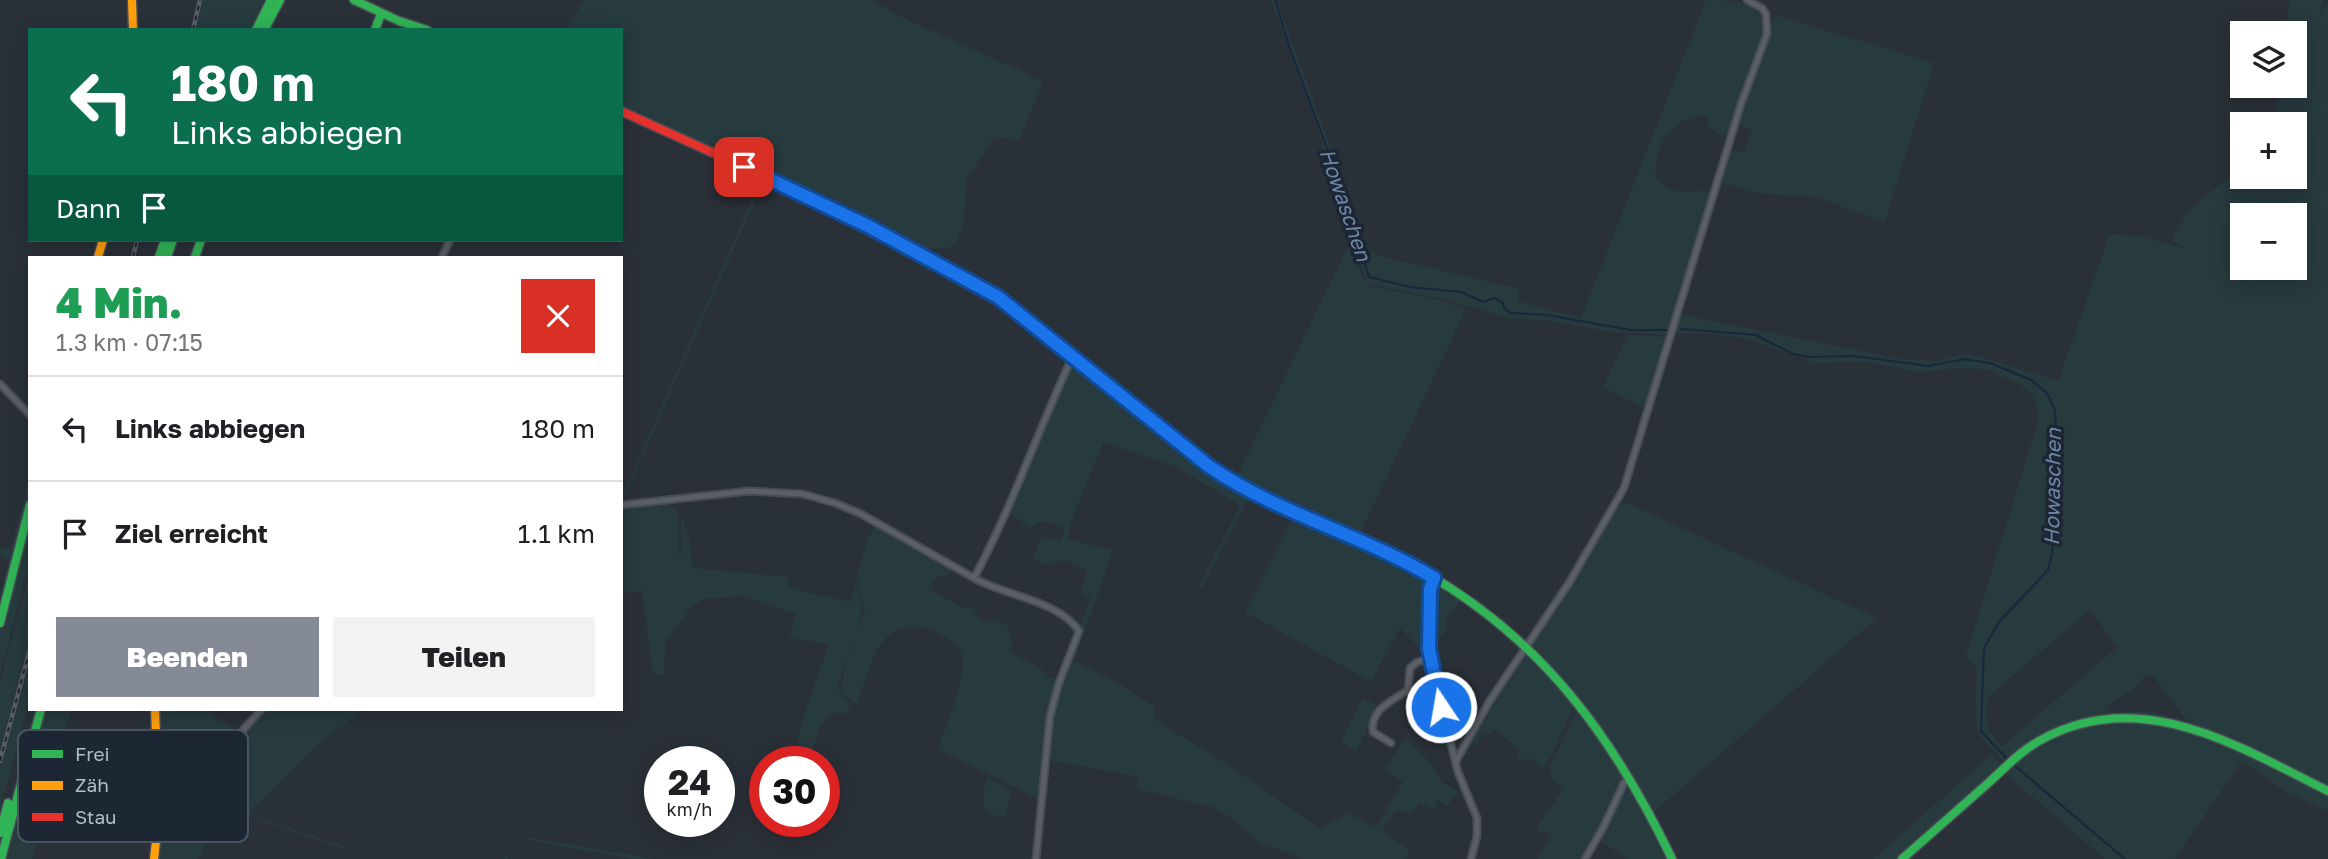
<!DOCTYPE html>
<html lang="de">
<head>
<meta charset="utf-8">
<style>
	body { margin:0; font-family:"Golos Text",sans-serif; background:#f2f2f2; color:#202124; height:100vh; display:flex; flex-direction:column; font-size:26px; white-space:nowrap }
	* { box-sizing:border-box; margin:0 }
	p { font-size:23px; color:#757577 }
	.icon { flex:none; width:38px; height:38px; fill:none; stroke:currentColor; stroke-width:2; stroke-linecap:round; stroke-linejoin:round }
	.map { position:relative; flex:1; overflow:hidden }
	.panel { position:absolute; left:28px; top:256px; width:595px; height:455px; display:flex; flex-direction:column; background:#fff; border-radius:0px; box-shadow:0 4px 18px #0003 }
	.panel>* { flex:none }
	.hud { position:absolute; left:28px; top:28px; width:595px; height:214px; border-radius:0px; box-shadow:0 4px 18px #0003; background:#0b6e4f; color:#fff; overflow:hidden }
	.fabs { position:absolute; left:2230px; top:21px; display:grid; gap:14px }
	.fabs a { display:grid; place-items:center; width:77px; height:77px; border-radius:0px; background:#fff; box-shadow:0 4px 18px #0003; font-size:35px }
	.speed { position:absolute; left:644px; top:746px; display:flex; gap:14px; font-size:35px; font-weight:700; text-align:center }
	.speed>* { display:grid; place-content:center; width:91px; height:91px; border-radius:50%; background:#fff; box-shadow:0 4px 18px #0003; line-height:1 }
	.speed small { font-size:18px; font-weight:400 }
	.speed .limit { border:10px solid #d22; background:#fff; color:#111 }
	.pin { position:absolute; display:grid; place-items:center; width:60px; height:60px; color:#fff; margin:-30px; border-radius:14px; box-shadow:0 4px 10px #0006 }
	.me { position:absolute; width:77px; margin:-38px; rotate:348deg; stroke-linejoin:round; filter:drop-shadow(0 0 5px #0008) }
	.turn { display:flex; align-items:center; gap:24px; height:147px; padding:0 28px; font-size:32px }
	.turn .icon { width:91px; height:91px; stroke-width:2.5 }
	.turn b { display:block; font-size:49px; line-height:60px }
	.then { display:flex; align-items:center; height:66px; padding:0 28px; background:#0003; gap:14px; font-size:26px }
	.round { display:grid; place-items:center; flex:none; width:74px; height:74px; border-radius:0px; background:#f2f2f2 }
	.overview { display:flex; align-items:center; justify-content:space-between; height:119px; padding:0 28px }
	h1 { font-size:42px; font-weight:800; line-height:52px; color:#1e9e55 }
	.button { display:flex; gap:14px; margin-top:auto; padding:14px 28px }
	.button a { flex:1; height:80px; border-radius:0px; background:#848b96; color:#fff; font-size:28px; font-weight:800; line-height:80px; text-align:center }
	.button a+a { background:#f2f2f2; color:#202124 }
	ul { padding:0; list-style:none }
	li { display:flex; align-items:center; gap:21px; height:105px; padding:0 28px; border-top:2px solid #e0e0e0 }
	li div { flex:1 }
	li b { display:block; font-size:26px }
	li em { font-style:normal }
	.map>svg:first-child { display:block }
</style>
</head>
<body>
<div class="map">
<svg width="2328" height="859" viewBox="0 0 2328 859">
	<rect width="100%" height="100%" fill="#2a3038"/>
	<g fill="#273a3e" fill-rule="evenodd">
		<path d="M203,0H264L250,30H195Z"/>
		<path d="M584,0H871L912,22L1022,71L1043,83L1019,140L997,137L993,139L966,181L964,224L954,245L945,249L914,248L732,159L731,150L716,151L621,108V30H566Z"/>
		<path d="M1271,0H1276L1369,250L1381,256L1520,289L1517,301L1581,318L1706,0C1735,0 1766,0 1766,33L1729,135H1720L1708,126V118L1698,115C1668,124 1653,147 1656,178C1677,199 1689,190 1714,190L1671,335L1611,332L1549,321L1509,318L1442,299L1369,284L1363,272L1353,224L1331,173L1313,114Z"/>
		<path d="M2290,0H2324L2318,23L2328,0V787L2194,725L2193,722L2190,721L2188,725C2155,716 2114,705 2081,720C2055,732 2031,750 2006,764L1979,735L1975,717L1977,669L1966,655L2037,425L2039,414L2033,396L2021,385L1988,370L1962,368L1916,372L1868,362L1809,363L1808,360L1744,338L1703,333L1675,334L1681,315L1901,359L1938,361L1967,353L2058,381L2110,234L2140,236L2185,248V246L2172,241C2188,203 2211,193 2242,168V177H2294V124H2274L2279,86H2294V33H2284ZM2242,215H2294V268H2242ZM2090,610L2117,647L2002,746C1985,732 1985,717 1988,697ZM2153,676L2188,722L2151,712L2107,711L2106,707L2135,688L2144,677Z"/>
		<path d="M1775,15L1934,63L1885,222L1815,197L1756,193L1720,182L1730,148L1744,153L1752,130L1736,124Z"/>
		<path d="M621,113L764,180L623,500L621,491L624,492L760,181L759,178Z"/>
		<path d="M1353,236L1361,273L1370,286L1432,298L1466,309L1360,534L1429,569L1528,641H1523L1419,571L1427,578L1428,583L1427,653L1425,654L1400,628L1371,682L1245,612L1293,516L1249,497L1202,588L1199,586L1240,505L1172,465L1103,443L1074,514L1067,539L1113,550L1074,661L1115,681L1155,707L1153,717C1175,735 1199,745 1222,761C1255,783 1287,807 1321,828L1349,813L1373,826L1377,824L1403,782L1385,770L1405,738L1429,761L1442,782L1458,792L1447,806L1438,800L1434,810L1420,803L1412,814L1396,811L1382,830L1410,851L1407,859H1304L1259,842L1231,818L1212,807L1137,789L1139,777L1049,760L1047,755L1054,706L1079,641L1080,626L1091,598L1081,593L1087,570L1062,559L1060,563L1051,561L1049,565L1033,560L1041,536L1061,541L1065,527L1042,521L1030,528L1008,512L1066,368L1063,354L1055,344L1076,352L1209,461L1236,478Z"/>
		<path d="M1627,335L1670,337L1648,409L1603,388Z"/>
		<path d="M30,474V562L0,674V599L9,560L0,556V547L11,548Z"/>
		<path d="M668,501L678,513L679,556L682,553L681,512L689,539L693,568L788,577L789,586L804,592L851,602L855,585C873,610 847,657 838,685L840,693L851,704L845,714L831,713L820,727L808,761H794C799,720 816,683 829,644L790,638L796,614L744,596L704,599L693,605L668,640L666,637L664,675L653,674L642,591L621,592V506Z"/>
		<path d="M1625,502L1877,618L1653,813L1625,763L1531,648L1617,508Z"/>
		<path d="M883,527L956,568L947,576H937L928,589L965,608L973,607L979,618L986,623L991,620L1007,625L1012,644L1010,653C1022,658 1041,666 1048,676L1059,681L1045,743L1039,800L938,749C945,728 965,680 963,660C962,647 949,638 938,633C880,608 872,663 857,705L841,692L844,672L865,610L856,579L867,540L874,528Z"/>
		<path d="M30,570V638L0,751V682Z"/>
		<path d="M1439,585L1462,599L1445,622L1448,627L1430,651L1432,588Z"/>
		<path d="M1526,653L1574,703L1556,747L1544,768L1528,757L1523,763L1517,757L1519,749L1495,730L1489,735L1484,733L1474,746L1468,743L1485,710Z"/>
		<path d="M30,654V698L0,810V767Z"/>
		<path d="M1363,698L1379,706L1356,751L1341,741Z"/>
		<path d="M46,709H71L32,859H7Z"/>
		<path d="M158,709H214L212,715L239,732L224,748L202,736L196,746L159,727Z"/>
		<path d="M265,709H363C349,724 333,731 317,745L248,814L349,848L348,850L222,807L199,859H159L167,806C202,785 239,742 265,709Z"/>
		<path d="M1578,710L1581,711L1616,761L1624,778L1605,824L1584,859H1537L1553,833L1536,832C1542,815 1554,806 1562,789L1551,779L1550,765Z"/>
		<path d="M2132,718L2196,732L2328,794V811L2287,793L2242,761L2175,859H2105L2004,773C2049,735 2073,723 2132,718Z"/>
		<path d="M1992,754L2002,768L1898,859H1873Z"/>
		<path d="M988,777L1011,790L1007,814L1004,818L991,814L984,807V789Z"/>
		<path d="M1630,784L1669,859H1628L1598,840L1624,786Z"/>
		<path d="M528,837L655,859H633L526,840L506,859H502Z"/>
	</g>
	<g fill="none" stroke-linecap="round" stroke-linejoin="round">
		<g stroke="#19273c" stroke-width="2">
			<path d="M1275,0L1289,46L1346,199L1369,277L1410,287L1461,292L1483,302L1494,298L1502,302L1504,308L1510,313L1547,315L1631,330H1667"/>
			<path d="M1681,329L1756,335L1793,354L1808,357L1854,356L1928,366L1965,359L1990,363L2031,380L2046,392L2054,407L2056,423L2053,462L2055,515L2052,554L2048,570L1999,622L1984,648L1981,731L2008,760"/>
			<path d="M2015,766L2125,859"/>
		</g>
		<g stroke="#484c55" stroke-width="9">
			<g id="street">
				<path d="M442,257L450,240"/>
				<path d="M0,384L30,415"/>
				<path d="M621,505L749,491L803,494L835,503L861,514L974,578"/>
				<path d="M1435,578L1430,589L1429,659L1458,772L1477,818V836L1471,859"/>
				<path d="M1391,743L1373,732C1369,710 1393,700 1408,690L1410,668L1417,662L1429,659"/>
				<path d="M1456,761L1489,702L1569,583L1624,488L1741,104L1767,34L1766,14L1762,8L1747,0"/>
				<path d="M159,803L177,798L187,791L262,709"/>
				<path d="M1036,859L1050,716L1059,683L1079,631C1058,600 1005,596 974,578C1013,506 1038,429 1073,356"/>
				<path d="M1585,859L1603,828L1624,783L1630,778"/>
			</g>
		</g>
		<g stroke="#484c55" stroke-width="11">
			<g id="fast">
				<path d="M354,0L399,21L427,30"/>
				<path d="M256,30L271,0"/>
				<path d="M264,30L280,0"/>
				<path d="M375,30L381,14"/>
				<path d="M159,257L165,240"/>
				<path d="M167,257L173,240"/>
				<path d="M195,257L201,240"/>
				<path d="M1149,417C1179,441 1208,468 1242,487C1300,520 1365,538 1424,572C1543,640 1614,738 1672,859"/>
				<path d="M0,623L30,505"/>
				<path d="M0,833L8,803"/>
				<path d="M1,859L41,709"/>
				<path d="M1902,859C1930,834 1958,810 1986,785C2003,770 2019,752 2039,741C2139,684 2238,746 2328,791"/>
			</g>
		</g>
		<g stroke="#484c55" stroke-width="11">
			<g id="slow">
				<path d="M132,0L133,30"/>
				<path d="M801,193L838,210L998,297L1149,417"/>
				<path d="M98,257L103,240"/>
				<path d="M154,859L159,815L155,709"/>
			</g>
		</g>
		<g stroke="#484c55" stroke-width="11">
			<path id="jam" d="M621,111L801,193"/>
		</g>
		<use href="#street" stroke="#5a5e66" stroke-width="5"/>
		<use href="#fast" stroke="#30b455" stroke-width="8"/>
		<use href="#slow" stroke="#ff9f0a" stroke-width="8"/>
		<use href="#jam" stroke="#e5322d" stroke-width="8"/>
		<g stroke="#595d64" stroke-width="4.5">
			<g id="rail">
				<path d="M193,30L200,0"/>
				<path d="M133,257L137,240"/>
				<path d="M0,761L30,649"/>
			</g>
		</g>
		<use href="#rail" stroke="#1d2633" stroke-width="2" stroke-dasharray="5" stroke-linecap="butt"/>
	</g>
	<g fill="none" stroke-linecap="round" stroke-linejoin="round">
		<g stroke="#114b97" stroke-width="18">
			<path id="route" d="M744,167L868,226L998,297L1210,467C1279,514 1363,535 1434,578L1430,589L1429,649L1441,707"/>
		</g>
		<use href="#route" stroke="#1a73e8" stroke-width="12"/>
	</g>
	<g text-anchor="middle" stroke-width="7" stroke-linejoin="round" paint-order="stroke">
		<g font-size="21" font-style="italic" fill="#6d86a8" stroke="#1d2633">
			<text transform="translate(1345 205) rotate(71)" y="7">Howaschen</text>
			<text transform="translate(2053 487) rotate(-89)" y="7">Howaschen</text>
		</g>
	</g>
	<rect x="18" y="730" width="230" height="112" rx="10" fill="#1d2633" stroke="#4a5360" stroke-width="2"/>
	<rect x="32" y="750" width="31" height="8" fill="#30b455"/>
	<rect x="32" y="781" width="31" height="9" fill="#ff9f0a"/>
	<rect x="32" y="813" width="31" height="8" fill="#e5322d"/>
	<g font-size="19" fill="#b4bcc9">
		<text x="75" y="761">Frei</text>
		<text x="75" y="792">Zäh</text>
		<text x="75" y="824">Stau</text>
	</g>
</svg>
<div class="fabs">
<a><svg class="icon" aria-label="layers" viewBox="0 0 24 24"><path d="M12 4l9 5-9 5-9-5zM3 14l9 5 9-5"/></svg></a>
<a>+</a>
<a>−</a>
</div>
<div class="speed"><div>24<small>km/h</small></div><div class="limit">30</div></div>
<div class="pin" style="left:744px;top:167px;background:#d93025"><svg class="icon" aria-label="arrive" viewBox="0 0 24 24"><path d="M6 21V4h12l-3 4 3 4H6"/></svg></div>
<svg class="me" style="left:1441px;top:707px" viewBox="-20 -20 40 40"><circle r="17" fill="#1a73e8" stroke="#fff" stroke-width="3"/><path d="M0-11L8 9 0 5-8 9z" fill="#fff"/></svg>
<div class="hud">
<div class="turn"><svg class="icon" aria-label="left" viewBox="0 0 24 24"><path d="M17 20v-9H6M10 6l-5 5 5 5"/></svg><div><b>180 m</b>Links abbiegen</div></div>
<div class="then">Dann<svg class="icon" aria-label="arrive" viewBox="0 0 24 24"><path d="M6 21V4h12l-3 4 3 4H6"/></svg></div>
</div>
<section class="panel">
<div class="overview"><div><h1>4 Min.</h1><p>1.3 km · 07:15</p></div><a class="round" style="background:#d93025;color:#fff"><svg class="icon" aria-label="close" viewBox="0 0 24 24"><path d="M6 6l12 12M18 6L6 18"/></svg></a></div>
<ul>
<li><svg class="icon" aria-label="left" viewBox="0 0 24 24"><path d="M17 20v-9H6M10 6l-5 5 5 5"/></svg><div><b>Links abbiegen</b></div><em>180 m</em></li>
<li><svg class="icon" aria-label="arrive" viewBox="0 0 24 24"><path d="M6 21V4h12l-3 4 3 4H6"/></svg><div><b>Ziel erreicht</b></div><em>1.1 km</em></li>
</ul>
<div class="button"><a>Beenden</a><a>Teilen</a></div>
</section>
</div>
</body>
</html>
